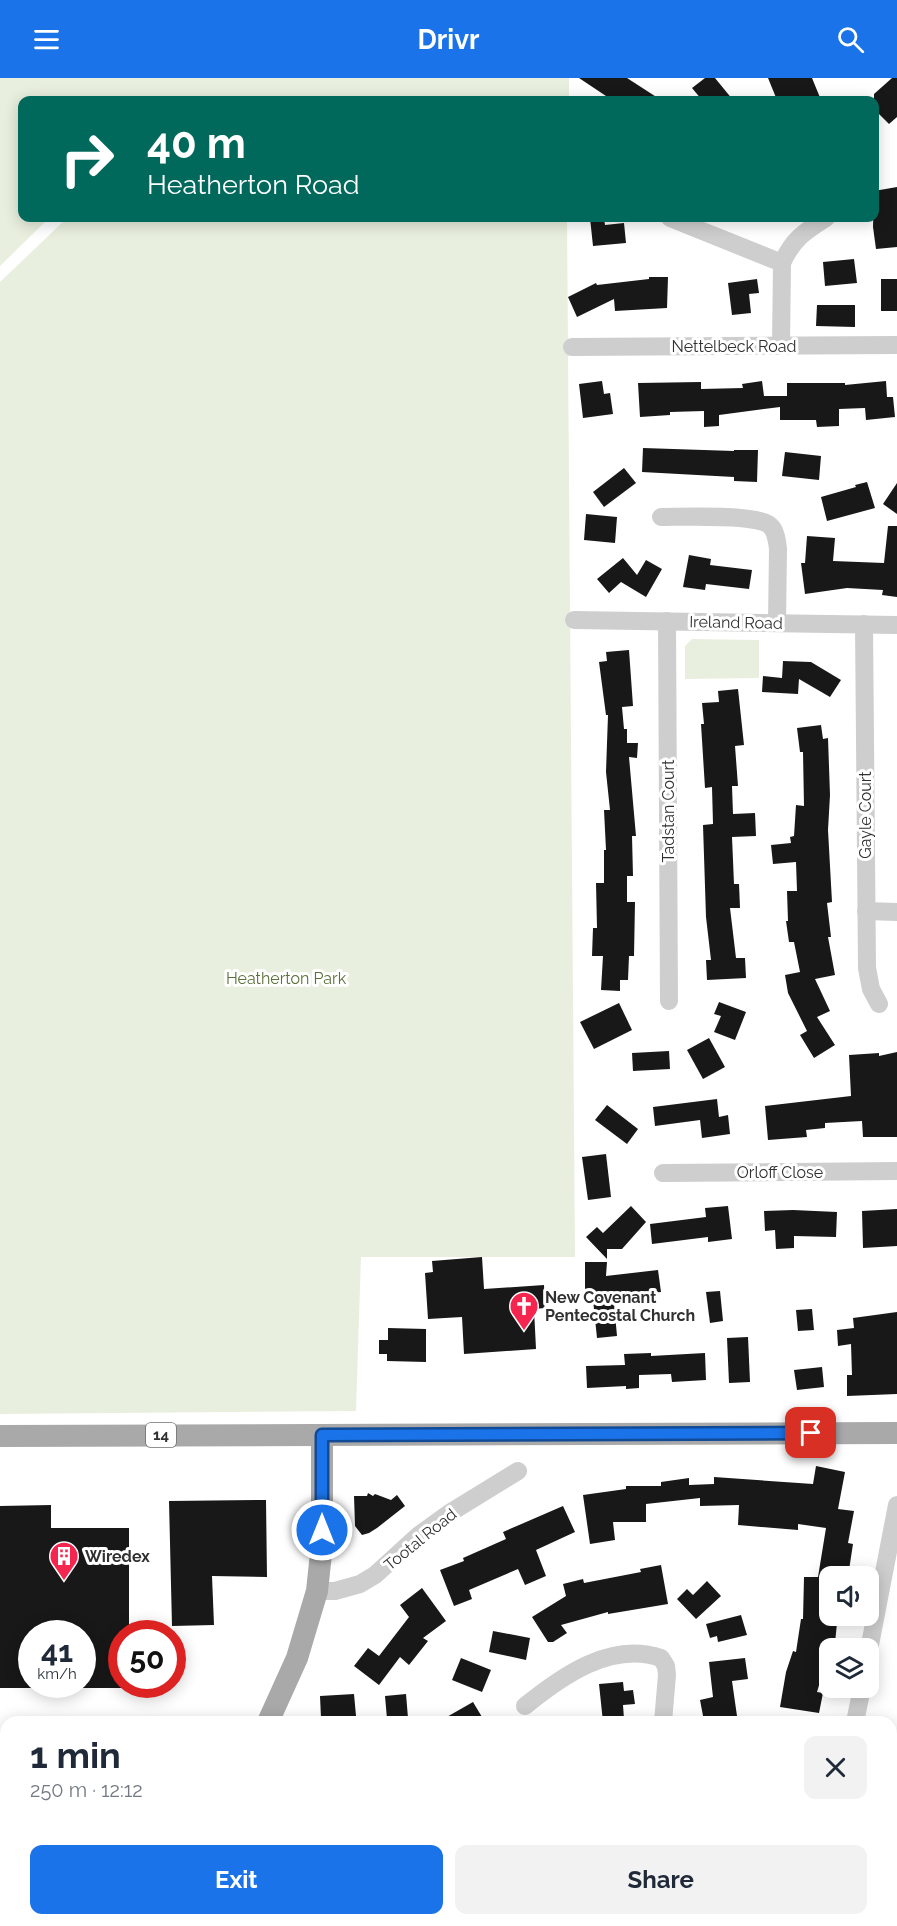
<!DOCTYPE html>
<html lang="en">
<head>
<meta charset="utf-8">
<style>
	body { margin:0; font-family:Raleway,sans-serif; background:#f2f2f3; color:#1f2937; height:100vh; display:flex; flex-direction:column; font-size:22px; white-space:nowrap }
	* { box-sizing:border-box; margin:0 }
	p { font-size:20px; color:#747a83 }
	.icon { flex:none; width:33px; height:33px; fill:none; stroke:currentColor; stroke-width:2; stroke-linecap:round; stroke-linejoin:round }
	.map { position:relative; flex:1; overflow:hidden }
	.drawer { position:absolute; left:0px; top:1638px; width:897px; height:210px; display:flex; flex-direction:column; background:#fff; border-radius:18px 18px 0 0; box-shadow:0 3px 15px #0003 }
	.drawer>* { flex:none }
	.guide { position:absolute; left:18px; top:18px; width:861px; height:126px; border-radius:12px; box-shadow:0 3px 15px #0003; background:#00695c; color:#fff; overflow:hidden }
	.buttons { position:absolute; left:819px; top:1488px; display:grid; gap:12px }
	.buttons a { display:grid; place-items:center; width:60px; height:60px; border-radius:12px; background:#fff; box-shadow:0 3px 15px #0003; font-size:30px }
	.speed { position:absolute; left:18px; top:1542px; display:flex; gap:12px; font-size:30px; font-weight:700; text-align:center }
	.speed>* { display:grid; place-content:center; width:78px; height:78px; border-radius:50%; background:#fff; box-shadow:0 3px 15px #0003; line-height:1 }
	.speed small { font-size:15px; font-weight:400 }
	.speed .limit { border:9px solid #d22; background:#fff; color:#111 }
	.pin { position:absolute; display:grid; place-items:center; width:51px; height:51px; color:#fff; margin:-26px; border-radius:12px; box-shadow:0 3px 9px #0006 }
	.me { position:absolute; width:66px; margin:-33px; rotate:0deg; stroke-linejoin:round; filter:drop-shadow(0 0 4px #0008) }
	.turn { display:flex; align-items:center; gap:21px; height:126px; padding:0 30px; font-size:27px }
	.turn .icon { width:78px; height:78px; stroke-width:2.5 }
	.turn b { display:block; font-size:42px; line-height:51px }
	.round { display:grid; place-items:center; flex:none; width:63px; height:63px; border-radius:12px; background:#f2f2f3 }
	.head { display:flex; align-items:center; justify-content:space-between; height:102px; padding:0 30px }
	h1 { font-size:36px; font-weight:700; line-height:45px }
	.button { display:flex; gap:12px; margin-top:auto; padding:12px 30px }
	.button a { flex:1; height:69px; border-radius:12px; background:#1a73e8; color:#fff; font-size:24px; font-weight:700; line-height:69px; text-align:center }
	.button a+a { background:#f2f2f3; color:#1f2937 }
	header { display:flex; justify-content:space-between; align-items:center; height:78px; padding:0 30px; background:#1a73e8; color:#fff; font-size:27px; font-weight:700 }
	.map>svg:first-child { display:block }
</style>
</head>
<body>
<header><svg class="icon" aria-label="menu" viewBox="0 0 24 24"><path d="M4 6h16M4 12h16M4 18h16"/></svg>Drivr<svg class="icon" aria-label="search" viewBox="0 0 24 24"><circle cx="10" cy="10" r="6"/><path d="M15 15l6 6"/></svg></header>
<div class="map">
<svg width="897" height="1848" viewBox="0 0 897 1848">
	<rect width="100%" height="100%" fill="#fff"/>
	<g fill="#e9efde">
		<path d="M0,0H569V22H22V140H49L0,188Z"/>
		<path d="M67,140H567L575,1179H361L356,1333L0,1336V204Z"/>
		<path d="M692,561L759,562V600L685,601V568Z"/>
	</g>
	<g fill="#181818">
		<path d="M579,0H627L661,22H612Z"/>
		<path d="M705,0H715L733,22H702L692,10Z"/>
		<path d="M768,0H812L821,22H777Z"/>
		<path d="M892,0H897V39L889,46L874,31V16Z"/>
		<path d="M897,109V169L876,171L873,149L874,113Z"/>
		<path d="M590,140H604L605,147L624,145L626,165L593,168Z"/>
		<path d="M854,181L857,205L825,208L823,184Z"/>
		<path d="M649,199H668L667,230L615,233L614,221L577,239L568,219L596,205L597,207L649,201Z"/>
		<path d="M757,201L759,215L749,216L751,235L732,237L728,205Z"/>
		<rect x="881" y="201" width="16" height="32"/>
		<path d="M817,227H855V249L816,248Z"/>
		<path d="M602,303L604,316L610,315L613,336L583,340L579,306Z"/>
		<path d="M762,303L764,318H787V305H845V307L886,303L887,319H893L895,339L866,342L865,330L839,331V348L817,349L816,342H780V329L719,337V348L704,349V333L670,334V337L640,339L638,305L701,304V311L743,310L742,306Z"/>
		<path d="M643,370L734,373V372H758L757,404L734,403V399L642,394Z"/>
		<path d="M785,374L821,378L819,402L782,398Z"/>
		<path d="M624,390L636,405L604,429L593,414Z"/>
		<path d="M867,404L875,430L827,443L821,419L856,409L855,407Z"/>
		<path d="M897,405V436L883,426Z"/>
		<path d="M586,436L617,439L615,465L584,462Z"/>
		<path d="M888,448H897V519L882,517L883,512L847,510L805,516L801,485H805L807,458L835,460L833,483L884,485Z"/>
		<path d="M689,477L711,481L710,487L752,492L749,511L706,506L705,512L683,509Z"/>
		<path d="M623,480L637,497L646,482L662,491L646,519L621,504L609,515L597,501Z"/>
		<path d="M629,572L633,628L622,629L624,651H627V665H638L637,680L629,679L636,758H632L633,798H627V824H635L634,878H629L628,902H620V913L601,912L603,878H592L593,850H597L596,805H604V772H606L604,732H610L606,694L608,637H606L599,584L607,583L606,574Z"/>
		<path d="M783,583L811,584L841,602L830,619L799,601L798,616L762,614L763,598L782,600Z"/>
		<path d="M738,611L744,667L735,668L738,708H732L733,736L755,735L756,758L732,759L734,806H739L740,830H730L736,880H745L746,900L707,902L706,882H711L706,839L703,747L713,746L712,709L705,710L701,646H704L702,625L719,624L718,613Z"/>
		<path d="M821,647L823,661L828,660L830,717L828,752L832,824L827,825L831,859H828L835,897L815,901L830,933L817,939L835,967L814,980L800,957L807,953L788,915L785,897L800,894L794,864H789L786,843H788L787,813H797L796,784L773,786L771,767L791,765L790,759L794,758L796,727L804,728L803,674H800L797,650Z"/>
		<path d="M719,924L746,934L735,962L714,954L721,938L714,936Z"/>
		<path d="M619,925L632,952L594,971L580,944Z"/>
		<path d="M709,960L725,989L703,1001L687,972Z"/>
		<path d="M669,973L670,991L633,993L632,975Z"/>
		<path d="M897,974V1059H863L862,1043L825,1045V1050L806,1052L807,1059L768,1062L765,1028L851,1018L849,977L879,975V978Z"/>
		<path d="M717,1021L719,1039L728,1037L730,1056L702,1060L700,1042L655,1048L653,1029Z"/>
		<path d="M607,1027L638,1051L627,1066L595,1042Z"/>
		<path d="M606,1076L611,1119L588,1122L582,1079Z"/>
		<path d="M631,1128L646,1144L622,1171H607V1181L586,1159L597,1149L603,1155Z"/>
		<path d="M728,1128L732,1161L708,1164V1159L652,1166L650,1146L706,1139L705,1130Z"/>
		<path d="M897,1131V1168L863,1170L862,1133Z"/>
		<path d="M793,1132L837,1134L836,1159L794,1158V1170L776,1171L775,1152L765,1153L764,1133Z"/>
		<path d="M482,1179L484,1211L544,1207L545,1230L534,1231L536,1271L464,1276L462,1239L428,1241L425,1195L433,1194L432,1183Z"/>
		<path d="M585,1184H607L606,1198L658,1192L661,1214L643,1216L644,1222L614,1225L617,1258L597,1260L592,1212H585Z"/>
		<path d="M720,1213L723,1243L710,1245L706,1214Z"/>
		<path d="M812,1231L814,1252L798,1253L796,1232Z"/>
		<path d="M897,1234V1316L847,1318V1297H852L851,1266L838,1268L837,1252L854,1250L853,1240Z"/>
		<path d="M388,1250L426,1251V1284L387,1283V1276H379V1262H388Z"/>
		<path d="M748,1259L750,1304L729,1305L727,1260Z"/>
		<path d="M651,1275V1278L705,1275L706,1302L672,1304L671,1296L639,1297V1310L626,1311V1308L587,1310L586,1288L625,1287L624,1276Z"/>
		<path d="M822,1289L824,1309L797,1312L794,1292Z"/>
		<path d="M816,1388L845,1394L838,1431L854,1433L848,1465L853,1466L849,1492L830,1489V1544L837,1545L835,1565L830,1570L817,1614L823,1615L819,1635L780,1629L786,1594L793,1573L796,1574L801,1541H803L804,1499H818L826,1450L798,1446V1452L738,1447L739,1427L700,1428V1420L646,1426V1444H613L615,1462L590,1466L583,1417L626,1411V1408H661V1404L689,1400V1407L714,1406V1399L813,1406Z"/>
		<path d="M368,1415L373,1418L375,1416L391,1422L397,1417L405,1428L377,1450L369,1455L362,1457L355,1448L354,1418H367Z"/>
		<path d="M266,1422L267,1499L212,1498L214,1547L172,1548L169,1423Z"/>
		<path d="M51,1427V1450H129V1556H122V1610H82V1556H32V1610H0V1428Z"/>
		<path d="M563,1428L575,1454L536,1472L546,1498L525,1507L518,1491L469,1512L472,1521L454,1528L440,1492L464,1483L463,1480L506,1461L503,1454Z"/>
		<path d="M661,1487L668,1526L608,1536V1534L561,1547L567,1555L553,1564H548L532,1539L566,1518L563,1506L583,1501L584,1505L641,1494L640,1491Z"/>
		<path d="M707,1503L721,1518L696,1541L677,1521L687,1511L693,1517Z"/>
		<path d="M422,1510L446,1543L423,1560L428,1563L409,1587L400,1579L379,1607L354,1588L368,1570L379,1578L409,1539L400,1527Z"/>
		<path d="M741,1537L747,1557L718,1564L717,1558L710,1560L706,1546Z"/>
		<path d="M493,1553L530,1560L526,1582L489,1574Z"/>
		<path d="M461,1580L491,1592L482,1614L452,1602Z"/>
		<path d="M745,1580L748,1601L732,1603L737,1638L704,1643L700,1622L713,1619L709,1584Z"/>
		<path d="M623,1604L624,1613L633,1612L635,1626L623,1627L624,1641L603,1644L599,1606Z"/>
		<path d="M354,1616L356,1638L321,1640L320,1618Z"/>
		<path d="M406,1616L408,1640L387,1641L385,1618Z"/>
		<path d="M473,1624L485,1644H438Z"/>
	</g>
	<g fill="none" stroke-linecap="round" stroke-linejoin="round">
		<g stroke="#cecece" stroke-width="18">
			<path d="M670,140L782,185L781,267"/>
			<path d="M782,185C793,161 804,154 826,140"/>
			<path d="M572,269L897,267"/>
			<path d="M661,439C683,439 751,436 768,446C776,451 777,462 778,471L777,545"/>
			<path d="M574,542L897,547"/>
			<path d="M667,543L669,923"/>
			<path d="M864,546L867,890L871,911L879,926"/>
			<path d="M866,833L897,834"/>
			<path d="M663,1095L897,1093"/>
			<path d="M317,1513H335L360,1506L375,1497L419,1457L448,1436L518,1393"/>
			<path d="M868,1577L897,1427"/>
			<path d="M525,1628C562,1598 611,1563 661,1580L666,1588L667,1597L663,1644"/>
			<path d="M855,1644L862,1610"/>
			<path d="M891,1679L897,1682"/>
			<path d="M820,1842L821,1848"/>
		</g>
		<g stroke="#a9a9a9" stroke-width="22">
			<path d="M0,1358L897,1355"/>
			<path d="M268,1644L297,1580L317,1513L322,1466V1357"/>
			<path d="M174,1848L177,1842"/>
			<path d="M202,1848L204,1842"/>
		</g>
	</g>
	<g fill="none" stroke-linecap="round" stroke-linejoin="round">
		<g stroke="#114b97" stroke-width="15">
			<path id="route" d="M322,1452V1357L811,1355"/>
		</g>
		<use href="#route" stroke="#1a73e8" stroke-width="10"/>
	</g>
	<defs>
		<g id="church-pin" transform="scale(1.5)"><path d="M0 17L-7.5 6A9.5 9.5 0 1 1 7.5 6Z" fill="#f42650" stroke="#fff"/><path d="M-1.2-6h2.4v3.5h3.3v2.4h-3.3V6h-2.4V-.1h-3.3v-2.4h3.3Z" fill="#fff"/></g>
		<g id="building-pin" transform="scale(1.5)"><path d="M0 17L-7.5 6A9.5 9.5 0 1 1 7.5 6Z" fill="#f42650" stroke="#fff"/><path d="M-4-6H4V6H1V3H-1V6H-4ZM-2.5-4.3h1.7v1.8h-1.7ZM.8-4.3h1.7v1.8H.8ZM-2.5-1h1.7V.8h-1.7ZM.8-1h1.7V.8H.8Z" fill="#fff"/></g>
	</defs>
	<g fill-rule="evenodd">
		<use href="#church-pin" x="524" y="1228"/>
		<use href="#building-pin" x="64" y="1478"/>
	</g>
	<g text-anchor="middle" stroke-width="6" stroke-linejoin="round" paint-order="stroke">
		<rect fill="#fff" stroke="#6f6f6f" stroke-width="1.5" x="146" y="1345" width="30" height="24" rx="4.5"/>
		<g font-size="15" font-weight="bold" fill="#313131">
			<text x="161" y="1362">14</text>
		</g>
		<g font-size="16" fill="#313131" stroke="#fff">
			<text x="734" y="274">Nettelbeck Road</text>
			<text transform="translate(736 544) rotate(1)" y="6">Ireland Road</text>
			<text transform="translate(668 733) rotate(-90)" y="6">Tadstan Court</text>
			<text transform="translate(865 737) rotate(-90)" y="6">Gayle Court</text>
			<text x="780" y="1100">Orloff Close</text>
			<text transform="translate(420 1461) rotate(-39)" y="6">Tootal Road</text>
		</g>
		<g font-size="16" fill="#5b7139" stroke="#fff">
			<text x="286" y="906">Heatherton Park</text>
		</g>
		<g font-size="16" font-weight="bold" fill="#313131" stroke="#fff" text-anchor="start">
			<text x="545" y="1225">New Covenant<tspan x="545" dy="18">Pentecostal Church</tspan></text>
			<text x="85" y="1484">Wiredex</text>
		</g>
	</g>
</svg>
<div class="buttons">
<a><svg class="icon" aria-label="sound" viewBox="0 0 24 24"><path d="M4 9h4l5-4v14l-5-4H4zM17 9q2 3 0 6"/></svg></a>
<a><svg class="icon" aria-label="layers" viewBox="0 0 24 24"><path d="M12 4l9 5-9 5-9-5zM3 14l9 5 9-5"/></svg></a>
</div>
<div class="speed"><div>41<small>km/h</small></div><div class="limit">50</div></div>
<div class="pin" style="left:811px;top:1355px;background:#d93025"><svg class="icon" aria-label="arrive" viewBox="0 0 24 24"><path d="M6 21V4h12l-3 4 3 4H6"/></svg></div>
<svg class="me" style="left:322px;top:1452px" viewBox="-20 -20 40 40"><circle r="17" fill="#1a73e8" stroke="#fff" stroke-width="3"/><path d="M0-11L8 9 0 5-8 9z" fill="#fff"/></svg>
<div class="guide">
<div class="turn"><svg class="icon" aria-label="right" viewBox="0 0 24 24"><path d="M7 20v-9h11M14 6l5 5-5 5"/></svg><div><b>40 m</b>Heatherton Road</div></div>
</div>
<section class="drawer">
<div class="head"><div><h1>1 min</h1><p>250 m · 12:12</p></div><a class="round"><svg class="icon" aria-label="close" viewBox="0 0 24 24"><path d="M6 6l12 12M18 6L6 18"/></svg></a></div>
<div class="button"><a>Exit</a><a>Share</a></div>
</section>
</div>
</body>
</html>
